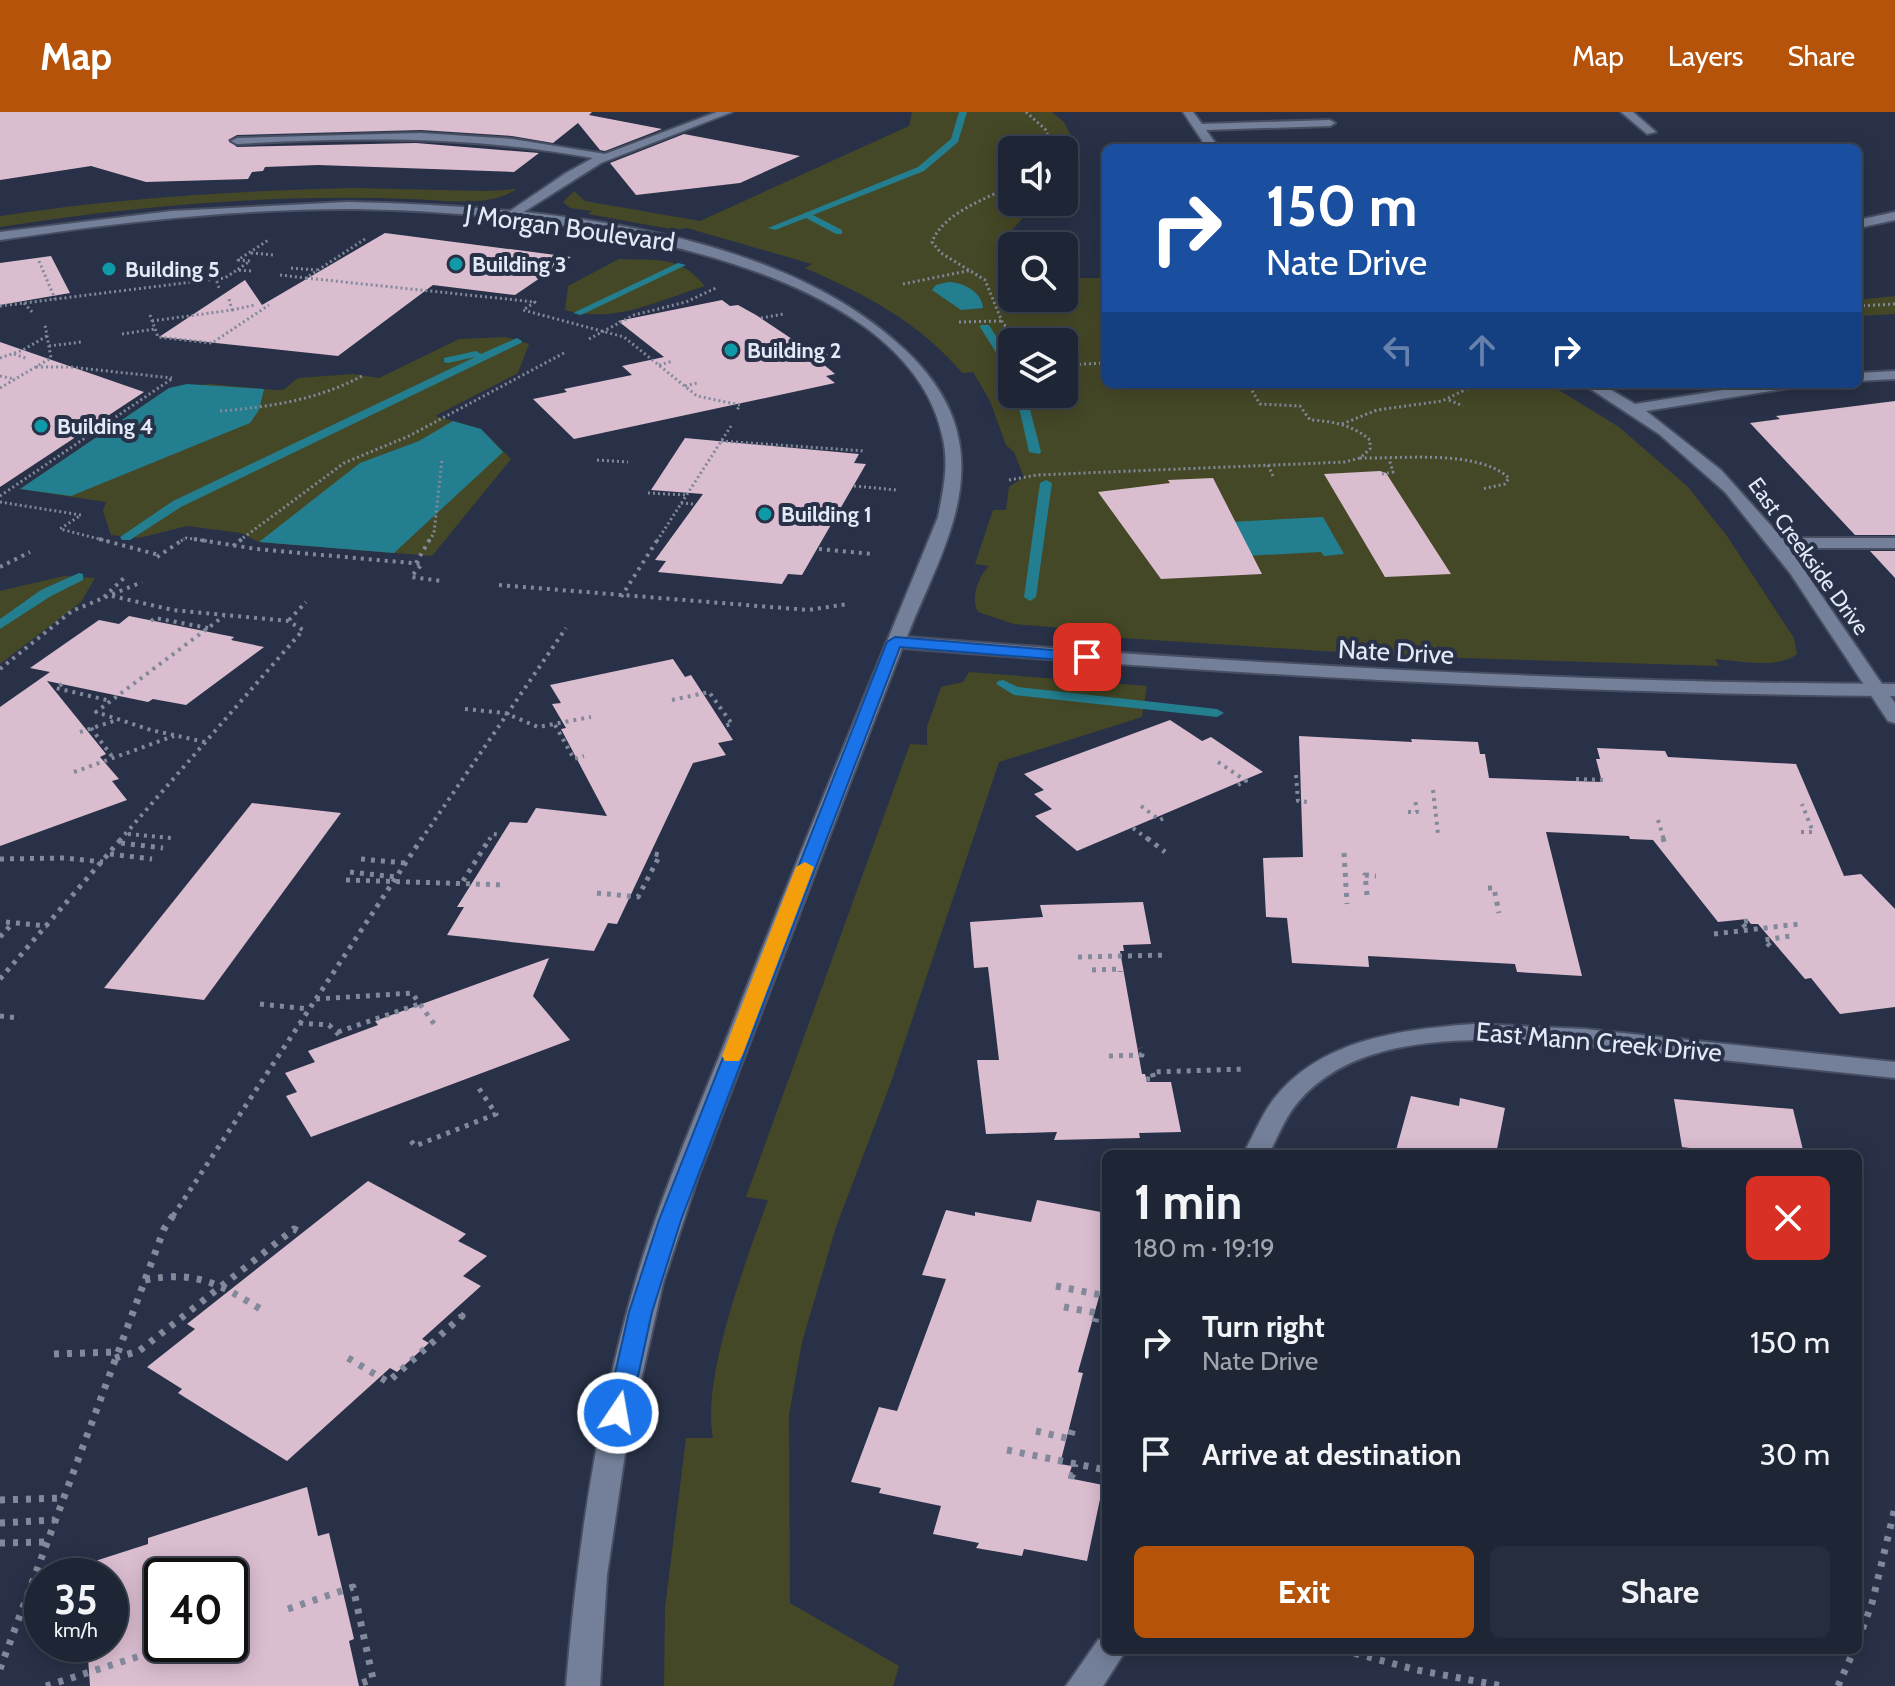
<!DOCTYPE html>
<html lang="en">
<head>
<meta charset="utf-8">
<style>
	body { margin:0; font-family:Cabin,sans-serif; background:#262d3d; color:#f1f3f6; height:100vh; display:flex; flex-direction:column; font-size:30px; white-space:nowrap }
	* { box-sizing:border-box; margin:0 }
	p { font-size:26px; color:#a1a5ad }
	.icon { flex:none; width:44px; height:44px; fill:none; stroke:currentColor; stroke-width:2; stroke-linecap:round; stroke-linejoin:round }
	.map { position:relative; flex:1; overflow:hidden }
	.panel { position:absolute; left:1102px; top:1038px; width:760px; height:504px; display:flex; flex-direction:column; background:#1e2535; border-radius:12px; box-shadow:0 4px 20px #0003,0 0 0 2px #3c4250 }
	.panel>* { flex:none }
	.top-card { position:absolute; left:1102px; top:32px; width:760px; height:244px; border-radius:12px; box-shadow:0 4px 20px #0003,0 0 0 2px #3c4250; background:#1a4fa0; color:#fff; overflow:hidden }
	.tools { position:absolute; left:998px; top:24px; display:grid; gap:16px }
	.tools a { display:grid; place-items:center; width:80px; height:80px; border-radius:12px; background:#1e2535; box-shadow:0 4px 20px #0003,0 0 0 2px #3c4250; font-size:40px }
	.speed { position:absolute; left:24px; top:1446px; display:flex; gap:16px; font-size:40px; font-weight:700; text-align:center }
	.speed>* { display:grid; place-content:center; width:104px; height:104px; border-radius:50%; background:#1e2535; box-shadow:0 4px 20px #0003,0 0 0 2px #3c4250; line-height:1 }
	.speed small { font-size:20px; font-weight:400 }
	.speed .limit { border:4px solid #111; border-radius:12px; background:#fff; color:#111 }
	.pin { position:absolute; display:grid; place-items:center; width:68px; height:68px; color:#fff; margin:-34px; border-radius:16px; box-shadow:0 4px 12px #0006 }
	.me { position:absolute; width:88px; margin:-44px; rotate:12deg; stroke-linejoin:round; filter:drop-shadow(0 0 6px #0008) }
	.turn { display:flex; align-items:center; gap:28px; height:168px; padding:0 32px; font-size:36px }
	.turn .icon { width:104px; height:104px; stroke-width:2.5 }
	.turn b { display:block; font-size:56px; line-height:68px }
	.lanes { display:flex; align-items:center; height:76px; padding:0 32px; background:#0003; justify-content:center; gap:40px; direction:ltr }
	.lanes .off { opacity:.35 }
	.round { display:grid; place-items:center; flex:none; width:84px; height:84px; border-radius:12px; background:#262d3d }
	.summary { display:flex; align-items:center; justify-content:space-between; height:136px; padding:0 32px }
	h1 { font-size:48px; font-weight:700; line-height:60px }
	.button { display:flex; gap:16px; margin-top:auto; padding:16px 32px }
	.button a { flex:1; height:92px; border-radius:12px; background:#b45309; color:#fff; font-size:32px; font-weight:700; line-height:92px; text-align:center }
	.button a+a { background:#262d3d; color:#f1f3f6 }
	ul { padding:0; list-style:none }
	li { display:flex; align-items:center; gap:24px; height:112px; padding:0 32px }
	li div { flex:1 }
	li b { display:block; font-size:30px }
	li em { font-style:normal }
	header { display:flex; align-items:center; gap:48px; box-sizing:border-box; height:112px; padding:0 40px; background:#b45309; color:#fff }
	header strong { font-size:38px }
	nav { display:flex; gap:44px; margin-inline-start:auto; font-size:28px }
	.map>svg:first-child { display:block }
</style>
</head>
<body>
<header>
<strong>Map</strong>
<nav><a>Map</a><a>Layers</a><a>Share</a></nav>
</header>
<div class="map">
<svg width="1895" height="1574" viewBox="0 0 1895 1574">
	<rect width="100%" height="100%" fill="#283147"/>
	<g fill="#454826" fill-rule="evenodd">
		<path d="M912,0H1052L1064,10L1077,36L1064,60V38H1012V90H1037L1004,127L1017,134H1012V186H1064V159L1078,166H1106V272H1549L1619,315L1688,375L1727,424L1794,526L1797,542C1780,557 1737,549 1715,547L1719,554L1399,544L1076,523L1077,517L1014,512L978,500C970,487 978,465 989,454L975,452L993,398H1006L1009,375L1024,365L1014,340L1006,333L990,289L973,260L962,261C921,211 863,181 805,156L812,152L687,116L676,118L588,102L592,99L570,96L563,90L574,79L585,89L700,109L909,14ZM1012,230H1064V282H1012Z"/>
		<path d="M351,76L488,79L517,77C488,96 444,88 410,87C276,82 137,93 0,115V104C117,86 233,79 351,76Z"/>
		<path d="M619,147C657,149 678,142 705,174C656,189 616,212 565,198L568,174Z"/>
		<path d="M1895,184V202L1858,204V188Z"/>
		<path d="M506,225L529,232L518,261L435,304L481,317L511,347L432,444L259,430L241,421L187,414L139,426L111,423L103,399L106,390L20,377L169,276L210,272L274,278H283L298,266L353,262L379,266L459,227Z"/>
		<path d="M64,464L95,466L81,490L0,552V479Z"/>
		<path d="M969,560L1147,574L1142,605L999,650L890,973L836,1115L802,1230L789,1303L790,1491L899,1554L893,1574H664L665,1496L686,1326H713C701,1266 747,1146 768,1088L746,1085L910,632L927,633V615L941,575L963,570Z"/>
	</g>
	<g fill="#237e8f">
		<path d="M948,170C963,170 982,180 983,196L961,198L932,178L936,173Z"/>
		<path d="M187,272L264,277L259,298L250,311L71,384L20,377L169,276Z"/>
		<path d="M453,309L481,317L503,340L394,441L259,430L360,351L419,329Z"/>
		<path d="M1323,405L1344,442L1324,444L1321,440L1205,446L1190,412Z"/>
	</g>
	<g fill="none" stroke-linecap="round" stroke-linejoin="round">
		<g fill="#237e8f" fill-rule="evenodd">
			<path d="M959,0H967L958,30L924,59L813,103L842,118V122H836L806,106L775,118L768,116L918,55L951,27Z"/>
			<path d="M678,151L686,153L581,203L573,201Z"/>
			<path d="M981,213H989L1012,250V261L1007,258L980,215Z"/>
			<path d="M517,226L522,229L521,231L181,395L130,428H122L120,425L173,389L475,245L448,251L444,250V246L476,239L481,242Z"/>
			<path d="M1016,282H1026L1041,340L1039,342L1029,340Z"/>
			<path d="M1046,368L1052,371L1036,485L1030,489L1024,485L1040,371Z"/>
			<path d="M79,461L83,462V468L51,484L0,517V507L41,478Z"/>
			<path d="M1003,568L1018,575L1217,597L1224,601L1217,605L1014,583L996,572L998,569Z"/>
		</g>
	</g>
	<g fill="#dbbdd0" fill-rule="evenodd">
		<path d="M0,0H592L589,3L662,17L605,39L600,38L578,11L553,31L512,24L421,18L237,23L228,28L237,35L416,31L539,41L514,60L318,53L265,55L263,59L252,60L248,67L146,70L91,54L0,68Z"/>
		<path d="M684,22L800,44L740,71L636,83L610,51Z"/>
		<path d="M385,121L571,145L515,183L433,173L338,244L159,225L245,168L262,193Z"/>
		<path d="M51,144L70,181L0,193V151Z"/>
		<path d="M722,188L730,194L738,193L756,203L798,231L835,262L826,264L835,271L574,327L533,287L567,280L564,277L632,263L622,254L664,245L618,209Z"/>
		<path d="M0,230L144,280L0,375Z"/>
		<path d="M1895,289V423H1855L1750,311L1780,307L1776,304Z"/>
		<path d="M685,326L859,342L854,351L866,352L802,463L788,462L782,472L658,460L666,449L655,448L703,382L651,378Z"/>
		<path d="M1380,359L1386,361L1451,462L1385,465L1324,362Z"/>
		<path d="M1213,366L1262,462L1161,467L1098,380L1170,371L1168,368Z"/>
		<path d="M1870,439H1895V466Z"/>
		<path d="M129,504L234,525L231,528L264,535L186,593L153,587L148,590L47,569L106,642L100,645L119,667L112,669L127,688L0,734V595L50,560L30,556L99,508L119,512Z"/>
		<path d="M673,547L685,565L691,563L733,628L718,631L726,643L693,651L617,812L608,811L594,839L447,823L464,795H457L510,710L527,711L536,696L607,704L561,617L566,616L552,592L561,591L550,573Z"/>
		<path d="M1170,608L1202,629L1211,625L1263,660L1077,739L1035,704L1052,697L1034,682L1044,678L1024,662Z"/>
		<path d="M1299,624L1412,630L1411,627L1478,630L1480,642H1485L1489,666L1602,670L1596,647H1600L1597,636L1665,639L1668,645L1796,652L1844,764L1861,762L1895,797V895L1840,902L1811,866L1805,867L1758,812H1751L1747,807L1718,810L1653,728L1630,727L1629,724L1546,720L1582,864L1517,860L1515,852L1368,844L1369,855L1292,851L1287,806L1266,805L1263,746L1303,745Z"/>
		<path d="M252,691L341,701L204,888L104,876Z"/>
		<path d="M1143,790L1151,832L1123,833L1124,839H1120L1142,962H1145L1147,970H1171L1181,1020L1139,1021L1140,1026L1054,1028L1057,1020L986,1022L977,948H999L988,855L974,856L970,810L1043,805L1040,793Z"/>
		<path d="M549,846L533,884L570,928L311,1025L286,984L297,980L285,961L315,950L308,939L378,913L375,909Z"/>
		<path d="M1411,984L1459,994L1460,986L1505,996L1496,1042H1395Z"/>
		<path d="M1674,987L1793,997L1804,1042H1712V1039L1682,1035Z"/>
		<path d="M368,1069L466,1122L458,1129L487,1144L463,1164L481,1174L422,1227L429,1231L397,1260L390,1256L287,1349L178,1281L182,1277L147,1255L195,1217L187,1212Z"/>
		<path d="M1037,1088L1106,1101V1160L1078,1260L1083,1261L1060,1352L1072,1354L1068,1366L1103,1373L1087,1449L1024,1437L1022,1444L976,1436L979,1431L933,1422L941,1394L879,1381L881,1376L851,1370L879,1295L897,1299L946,1167L922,1163L946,1098L975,1104V1100L1031,1110Z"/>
		<path d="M307,1375L318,1424L329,1421L354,1527L349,1529L359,1574H90L87,1532H110V1464H94L92,1450L148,1432V1426ZM162,1464H230V1532H162Z"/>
	</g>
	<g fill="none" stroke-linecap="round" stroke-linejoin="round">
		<g stroke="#474e62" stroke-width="4">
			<g id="minor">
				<path d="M717,0H732L601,51L511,108L505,104L507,101L566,61L593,46C475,24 357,25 237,32L231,29L237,26L421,21L512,27L605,42Z"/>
				<path d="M1183,0H1193L1202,12L1330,8L1335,11L1330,14L1206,18L1219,36H1207Z"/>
				<path d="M1621,0H1633L1656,20L1647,22Z"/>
				<path d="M1895,100V108L1858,116V108Z"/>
				<path d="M1895,259V267L1858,269V261Z"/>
				<path d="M1583,272H1601L1635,292L1761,272H1796L1789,276L1646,299L1721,358L1782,426H1895V436H1789L1895,591V611L1888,609L1790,461L1725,380L1659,322Z"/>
				<path d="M1474,912L1585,917L1895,950V966L1531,928C1450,927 1345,925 1292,998C1283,1011 1276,1028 1269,1042H1243C1253,1025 1261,1004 1273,988C1320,927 1403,917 1474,912Z"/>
				<path d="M1106,1525V1538H1126L1103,1574H1066L1098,1528Z"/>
			</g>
		</g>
		<g stroke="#474e62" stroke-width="4">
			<path id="tertiary" d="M347,90C522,94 771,111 904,237C930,261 953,293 959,329C972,396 930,465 907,525C1236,551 1565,571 1895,572V584C1563,582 1233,562 902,536L698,1065L663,1171L626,1335L607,1463L600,1574H566C577,1438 597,1303 635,1171C661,1080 701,992 735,905C801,737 870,571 938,405C943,379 949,354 943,327C905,132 506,98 349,97C232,97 115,111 0,128V120L172,99Z"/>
		</g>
		<g stroke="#81899b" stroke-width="3" stroke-dasharray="2 3" stroke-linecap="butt">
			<path d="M1026,0L1045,17L1054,38"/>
			<path d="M1012,73C985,88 944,100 932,130L941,141L985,168L1003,212L1027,230"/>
			<path d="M251,141L274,143"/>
			<path d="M39,149L55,187"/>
			<path d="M291,156L317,158"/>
			<path d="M251,159L237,158L250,149L238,148L270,127"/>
			<path d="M280,163L306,166L365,127"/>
			<path d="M306,166L535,190L523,198L624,225L697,284L740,293L737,298"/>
			<path d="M216,167L225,166L237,158"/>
			<path d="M903,172L972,158"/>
			<path d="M24,191L34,202"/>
			<path d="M0,194L216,167L219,176"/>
			<path d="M1858,194L1895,192"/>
			<path d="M232,198L255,193"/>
			<path d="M150,203L158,225L212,231L269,193"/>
			<path d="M761,206L784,202"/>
			<path d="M152,209L232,198L229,187"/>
			<path d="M959,210L1001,209"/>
			<path d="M122,222L155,217"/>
			<path d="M589,227L634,203L686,190L716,176"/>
			<path d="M49,234L81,230"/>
			<path d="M14,242L28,247"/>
			<path d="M0,246L23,238L47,224"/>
			<path d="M816,246L829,243"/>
			<path d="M659,253L673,249"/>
			<path d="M1064,253L1106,251"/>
			<path d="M36,255H70L172,266"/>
			<path d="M1064,255L1077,265"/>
			<path d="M0,264L15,267"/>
			<path d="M685,274L697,271"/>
			<path d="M0,276L51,246L45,213"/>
			<path d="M1449,288L1463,294"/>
			<path d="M220,299C270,295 317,288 362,264"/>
			<path d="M1342,312L1377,298L1442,289L1477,272"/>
			<path d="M721,329L865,339"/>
			<path d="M1360,346C1402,347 1477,337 1509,366L1505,372L1482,377"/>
			<path d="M597,348L628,350"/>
			<path d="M1268,353L1273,364"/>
			<path d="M1382,362L1393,360L1389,347"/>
			<path d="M1009,368L1037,363L1345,350L1360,346L1370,337V328C1353,313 1332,309 1310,308L1300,294L1260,292L1248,272"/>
			<path d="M854,374L897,378"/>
			<path d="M648,381L686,383"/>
			<path d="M0,384L173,266"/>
			<path d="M0,390L81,403L60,417L107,429"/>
			<path d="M681,391L694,392"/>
			<path d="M181,429L186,426L207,429"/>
			<path d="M239,429L344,351L409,324L564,241"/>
			<path d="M429,429L434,421L442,347"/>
			<path d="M657,429L731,314"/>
		</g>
		<g stroke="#81899b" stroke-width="4" stroke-dasharray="3 5" stroke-linecap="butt">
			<path d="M99,427L159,443"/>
			<path d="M194,427L256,437L422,452L411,465L442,469"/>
			<path d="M233,434L242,427"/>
			<path d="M819,437L872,442"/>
			<path d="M157,445L184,427"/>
			<path d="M416,451L430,427"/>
			<path d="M0,455L30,440"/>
			<path d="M499,473L808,498L848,492"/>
			<path d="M112,484L173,498L288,509L303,518L120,728"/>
			<path d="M104,485L126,464"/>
			<path d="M621,485L658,427"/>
			<path d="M289,508L306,490"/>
			<path d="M151,509L155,506L208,516"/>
			<path d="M0,557L72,499L142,470"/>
			<path d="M62,572L56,576L111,589"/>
			<path d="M672,588L709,580L732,612L723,614"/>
			<path d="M465,597L505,601L538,615L591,605"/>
			<path d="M555,613L574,647L584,644"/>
			<path d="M91,616L114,647"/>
			<path d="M80,620L117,608"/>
			<path d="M205,630L151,618L96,600L224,504"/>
			<path d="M1218,650L1246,669L1238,673"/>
			<path d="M74,660L174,624"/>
			<path d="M1296,663L1298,689L1308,690"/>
			<path d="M1576,667L1605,668"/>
			<path d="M1433,678L1438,722"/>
			<path d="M1141,694L1160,708L1166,705"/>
			<path d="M1408,700H1417L1415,687"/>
			<path d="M1658,708L1664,728"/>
			<path d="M1133,716L1149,728"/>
			<path d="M1801,720H1813L1802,692"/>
			<path d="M128,722L171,726"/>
			<path d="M421,728L566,516"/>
			<path d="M489,728L493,722L502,723"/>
		</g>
		<g stroke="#81899b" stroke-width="5" stroke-dasharray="4 6" stroke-linecap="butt">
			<path d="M1147,726L1165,740"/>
			<path d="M1663,726L1665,733"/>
			<path d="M121,731L163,736"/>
			<path d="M1344,741L1347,792"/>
			<path d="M110,742L152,747"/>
			<path d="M0,747L65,746L103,750"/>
			<path d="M361,747L405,751"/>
			<path d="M350,760L396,765"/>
			<path d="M346,768L506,773"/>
			<path d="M463,769L490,726"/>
			<path d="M1488,776H1494L1499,801"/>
			<path d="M597,781L638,785L660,743L651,741"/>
			<path d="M1367,783L1365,763L1376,764"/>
			<path d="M1748,809L1741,810L1748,818"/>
			<path d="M6,810L47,814"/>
			<path d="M1714,822L1799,812"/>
			<path d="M0,825L13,811"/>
			<path d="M1770,834L1764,828L1791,824"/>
			<path d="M1078,845L1168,843"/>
			<path d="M1092,858L1120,857V860"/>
			<path d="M0,867L122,726"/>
			<path d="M316,887L412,881L437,916"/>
			<path d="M260,892L309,897"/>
			<path d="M0,904L20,906"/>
			<path d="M299,911L329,913L342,926"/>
			<path d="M338,920L419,892"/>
			<path d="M1109,944L1142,943L1140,936"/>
			<path d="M1146,967H1154L1152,960L1246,957"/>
			<path d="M411,1029L415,1034L496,1002L478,975"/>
			<path d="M1698,1037V1042"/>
			<path d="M173,1104L422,726"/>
		</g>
		<g stroke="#81899b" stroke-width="7" stroke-dasharray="5 8" stroke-linecap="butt">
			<path d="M145,1168C196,1158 220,1172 262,1198"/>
			<path d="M1056,1174L1106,1184"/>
			<path d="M1064,1195L1097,1201L1095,1210"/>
			<path d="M54,1242L117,1240"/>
			<path d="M115,1246L139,1239L294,1117L302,1121"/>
			<path d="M348,1246L388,1270L462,1204L453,1199"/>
			<path d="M1036,1319L1070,1327L1073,1316"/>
			<path d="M1007,1338L1106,1358"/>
			<path d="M1069,1363L1072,1364L1075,1352"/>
			<path d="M0,1388L63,1386"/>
			<path d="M0,1411L55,1408"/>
			<path d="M0,1431L47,1430"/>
			<path d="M288,1497L353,1475L373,1567L359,1572"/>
			<path d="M1858,1529L1872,1491L1895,1396"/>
			<path d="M1342,1538L1417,1558L1502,1574"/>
			<path d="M0,1557L164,1117L174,1102"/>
			<path d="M46,1574L143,1543"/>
			<path d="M1838,1574L1854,1538"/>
		</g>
		<use href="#minor" fill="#74809a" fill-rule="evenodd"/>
		<use href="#tertiary" fill="#74809a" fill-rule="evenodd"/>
	</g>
	<path fill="#1a73e8" stroke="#114b97" stroke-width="2" d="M895,525L1087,541L1095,545L1087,550L900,535L681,1108L652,1200L630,1301L626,1307L618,1310L609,1307L606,1301L629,1200L659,1108L887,530Z"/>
	<path fill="#f59e0b" d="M805,750L814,755L742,944L739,949H725L722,944L796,755Z"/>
	<g fill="#0f9aa8" stroke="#283147" stroke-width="3">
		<circle cx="456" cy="152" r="8"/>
		<circle cx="109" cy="157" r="8"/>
		<circle cx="731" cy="238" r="8"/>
		<circle cx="41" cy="314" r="8"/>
		<circle cx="765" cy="402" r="8"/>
	</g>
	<g text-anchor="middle" stroke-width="8" stroke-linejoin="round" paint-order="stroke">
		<g font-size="22" font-weight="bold" fill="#e2e9f7" stroke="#283147" text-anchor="start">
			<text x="472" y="160">Building 3</text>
			<text x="125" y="165">Building 5</text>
			<text x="747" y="246">Building 2</text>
			<text x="57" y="322">Building 4</text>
			<text x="781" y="410">Building 1</text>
		</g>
		<g font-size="22" fill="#e2e9f7" stroke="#283147">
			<text transform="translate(1809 444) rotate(54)" y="8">East Creekside Drive</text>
		</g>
		<g font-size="26" fill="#e2e9f7" stroke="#283147">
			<text transform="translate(570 116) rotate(8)" y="9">J Morgan Boulevard</text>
			<text transform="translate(1396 540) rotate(3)" y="9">Nate Drive</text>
			<text transform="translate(1599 930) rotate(5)" y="9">East Mann Creek Drive</text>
		</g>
	</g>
</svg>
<div class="tools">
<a><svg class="icon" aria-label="sound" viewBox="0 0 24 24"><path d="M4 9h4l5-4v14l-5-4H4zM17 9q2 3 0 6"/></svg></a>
<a><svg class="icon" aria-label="search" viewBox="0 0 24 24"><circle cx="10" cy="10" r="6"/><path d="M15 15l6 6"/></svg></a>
<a><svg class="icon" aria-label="layers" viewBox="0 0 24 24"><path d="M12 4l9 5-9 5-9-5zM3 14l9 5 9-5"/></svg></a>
</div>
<div class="speed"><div>35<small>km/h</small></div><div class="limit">40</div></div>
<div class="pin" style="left:1087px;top:545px;background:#d93025"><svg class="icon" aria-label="arrive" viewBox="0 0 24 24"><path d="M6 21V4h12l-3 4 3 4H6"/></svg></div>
<svg class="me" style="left:618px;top:1301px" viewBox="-20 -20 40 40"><circle r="17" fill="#1a73e8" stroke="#fff" stroke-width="3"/><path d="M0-11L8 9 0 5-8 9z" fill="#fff"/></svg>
<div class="top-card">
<div class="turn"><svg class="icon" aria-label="right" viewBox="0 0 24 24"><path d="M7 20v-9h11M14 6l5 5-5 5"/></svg><div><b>150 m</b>Nate Drive</div></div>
<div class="lanes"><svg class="icon off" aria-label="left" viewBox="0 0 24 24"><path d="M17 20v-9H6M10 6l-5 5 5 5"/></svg><svg class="icon off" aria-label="ahead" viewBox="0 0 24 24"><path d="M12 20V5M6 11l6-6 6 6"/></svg><svg class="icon" aria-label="right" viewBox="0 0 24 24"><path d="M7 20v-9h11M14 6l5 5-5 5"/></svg></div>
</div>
<section class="panel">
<div class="summary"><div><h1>1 min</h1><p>180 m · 19:19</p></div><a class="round" style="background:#d93025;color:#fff"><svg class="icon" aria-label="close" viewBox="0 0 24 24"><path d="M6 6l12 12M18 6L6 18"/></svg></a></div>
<ul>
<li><svg class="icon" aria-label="right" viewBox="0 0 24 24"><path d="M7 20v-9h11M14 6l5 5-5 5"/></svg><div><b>Turn right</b><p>Nate Drive</p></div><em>150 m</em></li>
<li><svg class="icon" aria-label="arrive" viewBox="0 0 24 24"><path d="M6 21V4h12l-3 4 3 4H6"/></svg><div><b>Arrive at destination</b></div><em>30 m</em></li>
</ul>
<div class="button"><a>Exit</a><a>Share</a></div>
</section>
</div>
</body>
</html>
